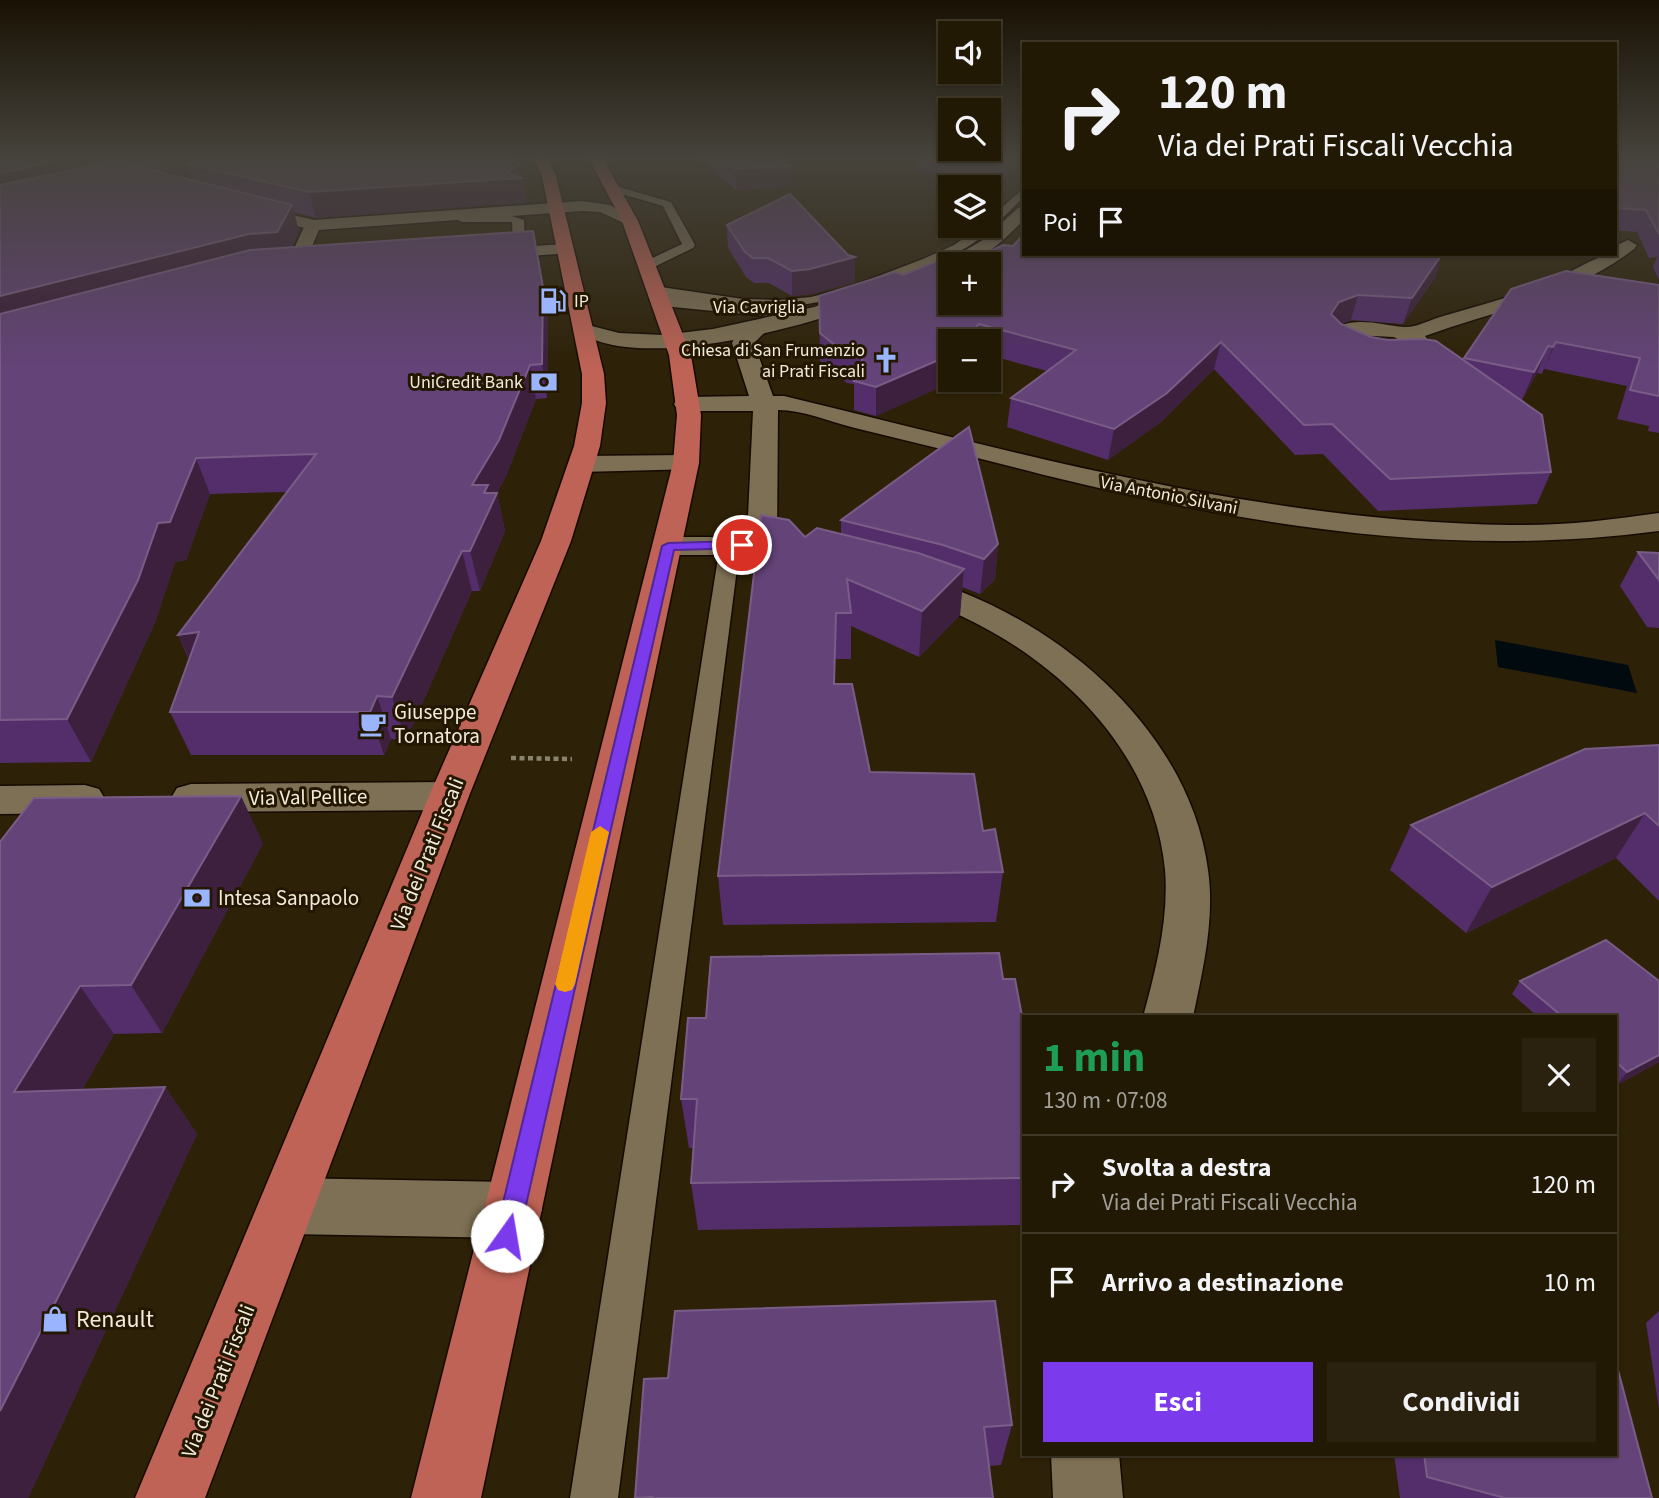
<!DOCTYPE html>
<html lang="it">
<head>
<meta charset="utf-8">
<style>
	body { margin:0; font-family:"Source Sans 3",sans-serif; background:#2a220f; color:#f1f3f6; height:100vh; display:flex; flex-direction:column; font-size:26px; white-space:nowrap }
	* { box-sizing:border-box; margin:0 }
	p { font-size:23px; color:#a2a09a }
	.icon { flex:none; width:38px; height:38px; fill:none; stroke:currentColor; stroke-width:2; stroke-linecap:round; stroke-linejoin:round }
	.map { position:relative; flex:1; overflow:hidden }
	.panel { position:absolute; left:1022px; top:1015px; width:595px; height:441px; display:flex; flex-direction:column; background:#221905; border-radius:0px; box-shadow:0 2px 5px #0004,0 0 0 2px #3f3827 }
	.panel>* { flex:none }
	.hud { position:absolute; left:1022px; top:42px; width:595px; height:214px; border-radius:0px; box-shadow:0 2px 5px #0004,0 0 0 2px #3f3827; background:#221905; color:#f1f3f6; overflow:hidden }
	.fabs { position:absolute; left:938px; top:21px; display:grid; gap:14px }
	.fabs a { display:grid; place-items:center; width:63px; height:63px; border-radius:0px; background:#221905; box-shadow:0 2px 5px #0004,0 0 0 2px #3f3827; font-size:35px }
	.pin { position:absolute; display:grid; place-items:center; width:60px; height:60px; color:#fff; margin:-30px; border:4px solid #fff; border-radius:50%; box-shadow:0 2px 7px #0007 }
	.me { position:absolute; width:77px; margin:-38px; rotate:13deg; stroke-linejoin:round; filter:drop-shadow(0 0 5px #0008) }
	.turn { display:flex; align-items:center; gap:24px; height:147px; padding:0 21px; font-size:32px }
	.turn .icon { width:91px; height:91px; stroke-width:2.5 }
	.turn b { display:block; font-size:49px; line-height:60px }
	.then { display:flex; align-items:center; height:66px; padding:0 21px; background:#0003; gap:14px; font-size:26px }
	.round { display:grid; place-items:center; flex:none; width:74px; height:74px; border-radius:0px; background:#2a220f }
	.summary { display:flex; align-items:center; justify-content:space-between; height:119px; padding:0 21px }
	h1 { font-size:42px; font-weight:700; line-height:52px; color:#1e9e55 }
	.action { display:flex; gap:14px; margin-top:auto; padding:14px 21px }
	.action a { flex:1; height:80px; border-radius:0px; background:#7c3aed; color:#fff; font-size:28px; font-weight:700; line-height:80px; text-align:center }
	.action a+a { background:#2a220f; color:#f1f3f6 }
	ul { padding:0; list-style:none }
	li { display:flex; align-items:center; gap:21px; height:98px; padding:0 21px; border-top:2px solid #3f3827 }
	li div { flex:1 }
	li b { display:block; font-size:26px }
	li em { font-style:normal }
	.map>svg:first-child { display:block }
</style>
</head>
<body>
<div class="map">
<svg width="1659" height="1498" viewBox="0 0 1659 1498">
	<rect width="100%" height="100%" fill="#2d2107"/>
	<path fill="#000a0f" d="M1495,640L1628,665L1637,693L1498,667Z"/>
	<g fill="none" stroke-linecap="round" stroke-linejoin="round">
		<g stroke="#150a00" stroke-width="3">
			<g id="service">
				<path d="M612,185L671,202L695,245L693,248L650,269H642V263L682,244L663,206L608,190V186Z"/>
				<path d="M1024,188V197C1007,213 991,231 972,244C952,257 930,265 909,274C834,303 785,315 704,302C689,300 659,300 647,290L654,286L743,299L779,300L811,297L847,288L923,259L954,245L981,226H989V219Z"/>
				<path d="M506,214L524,220L525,245L498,257L494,256V250L513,243L512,222H462L456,219L462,216Z"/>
				<path d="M730,539L737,541L740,545L618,1498H570L720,545L723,541Z"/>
			</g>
		</g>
		<g stroke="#150a00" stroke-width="3">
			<g id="minor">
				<path d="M248,205L319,221L321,225L313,230L242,213L240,210Z"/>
				<path d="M1628,240L1637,245L1634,249C1572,297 1497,310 1425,336L1436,350C1416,379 1343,365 1325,339C1344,312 1377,325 1404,327C1415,328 1430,320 1440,317C1476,306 1513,297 1547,283C1566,276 1597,254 1615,254V246ZM1353,335L1394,337L1413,348C1394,359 1364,351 1348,339Z"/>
				<path d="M758,322L765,324L769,328L754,343L773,396H784C1024,454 1263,522 1511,525C1561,526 1610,520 1659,513V531C1446,559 1247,525 1040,474C979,458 917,443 855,428C831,422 803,410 778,410L777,541L820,553L824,559L820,565L809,568L761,555H669L658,552L654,546L658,540L669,537H747L753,411H686L677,409L674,404L677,399L686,397L749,396L732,343L738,331Z"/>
				<path d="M686,455L695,457L699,463L695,469L581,472L572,470L568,464L572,458L581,456Z"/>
				<path d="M912,576C1047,610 1189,725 1208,870C1215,919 1203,969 1193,1017H1143C1156,969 1169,919 1165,870C1152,732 1026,630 901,593L896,586L901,579Z"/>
				<path d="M449,782L463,786L469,796L463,806L449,810L191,812L177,808L171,798L177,788L191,784Z"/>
				<path d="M85,785L99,789L105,799L99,809L85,813L0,814V786Z"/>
				<path d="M288,1178L513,1182L533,1190L542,1210L533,1230L513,1238L288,1234L268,1225L259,1206L268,1187Z"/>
				<path d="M1051,1454H1119L1123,1498H1053Z"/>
			</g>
		</g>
		<g stroke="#150a00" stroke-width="3">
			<g id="tertiary">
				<path d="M582,201L610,205L638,221L630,226L600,212L582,211L319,230L301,272L294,274L285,268L305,225L313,220Z"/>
				<path d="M1024,206V220C1002,241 982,264 950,264V273C864,308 711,360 618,346C604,344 590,338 577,334L573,330L577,326L584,324L619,333L663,335L713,329L814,307L947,261L983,240L1018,208Z"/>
				<path d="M565,244L574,249L571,253L486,259L477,254L486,249Z"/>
				<path d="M660,295L765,304L772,306L775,310L772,314L765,316L653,305L650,301L653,297Z"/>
			</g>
		</g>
		<g stroke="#150a00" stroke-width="3">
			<g id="primary">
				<path d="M533,157H547L556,176L604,374L606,403L600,446L571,541L469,796L205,1498H135L429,796L541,541L574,446L582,403V374L542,176Z"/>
				<path d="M588,157H602L638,221L691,355L701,415L699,463L481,1498H411L673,463L677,415L669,355L622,221Z"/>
			</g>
		</g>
		<path stroke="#8c836e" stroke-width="4.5" stroke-dasharray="5 3.5" stroke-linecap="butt" d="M511,758L572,759"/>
		<use href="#service" fill="#7e7054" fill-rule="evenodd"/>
		<use href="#minor" fill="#7e7054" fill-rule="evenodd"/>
		<use href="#tertiary" fill="#7e7054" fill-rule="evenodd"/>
		<use href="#primary" fill="#be6355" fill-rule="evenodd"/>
	</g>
	<g fill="#532e6b" fill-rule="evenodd">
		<path d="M0,157H500L520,163L527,202L316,218L294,212L299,231L291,248L543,287L548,317L547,398L536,399L506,476L497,493L505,531L480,591H472L406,740L391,739L384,755H191L170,712L189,660L178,635L287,492L210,494L186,560L175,562L156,620L91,762L0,763ZM91,162L101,164L93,166ZM191,176L192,180L183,178Z"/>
		<path d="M698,157H780L791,166V186L736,190Z"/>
		<path d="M917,157H1024L1005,178L917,171Z"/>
		<path d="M1615,157H1659V280L1653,267L1657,257L1649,258L1637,232L1615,230Z"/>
		<path d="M727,225L855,257V282L811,294L792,296L769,283H754L746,277L728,248Z"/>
		<path d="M1013,246L1436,276L1403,324L1351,320L1342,324L1371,337L1463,360L1464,358L1659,285V433L1648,431L1649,426L1617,419L1627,386L1544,369L1542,374L1537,373L1522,400L1519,399L1551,472L1537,504L1378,511L1323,454L1295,455L1214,369L1161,422L1108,460L1007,427L1011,398L1047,371L989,355V341H950L949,383L876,416L854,410V384L847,383L820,361L819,296L975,258Z"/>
		<path d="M841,520L998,544L995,579L980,594L962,587L960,615L919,657L851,626V659H835V684L870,772L983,831L1003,872L996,922L723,925L718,876L805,537L841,534Z"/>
		<path d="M1638,552L1659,553V628L1647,627L1620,586Z"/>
		<path d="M1659,745V901L1616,858L1466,933L1390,870L1411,825Z"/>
		<path d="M0,842L263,843L162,1033L114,1034L82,1090L165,1087L197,1134L28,1498H0Z"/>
		<path d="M1606,940L1659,981V1062L1617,1085L1615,1084V1017H1538L1512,994L1520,981Z"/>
		<path d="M1003,979L1024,1027V1213L1021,1225L698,1230L691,1183L693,1148H689L681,1099L706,1018Z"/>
		<path d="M1659,1311V1409L1646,1323Z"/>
		<path d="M644,1379L1012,1425L1001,1465L989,1466L993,1498H635Z"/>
		<path d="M1394,1454H1615L1652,1498H1400Z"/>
	</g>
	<g fill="#3d203e">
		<path d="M74,157H90L97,178L0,199V173Z"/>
		<path d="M163,157H261L187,164L191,176L168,181L160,158Z"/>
		<path d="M1007,157H1024V160L1005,178Z"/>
		<path d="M520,163L527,202L316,218L309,192L507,173Z"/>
		<path d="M791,166V186L736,190L735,169Z"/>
		<path d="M292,205L299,231L285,259L0,330V296Z"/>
		<path d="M1442,254L1436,276L1403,324L1412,298Z"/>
		<path d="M855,257V282L811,294L792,296V271Z"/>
		<path d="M543,287L548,317L547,398L542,364Z"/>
		<path d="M1358,295L1351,320L1331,328V314L1339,302Z"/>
		<path d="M979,324L978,341H964Z"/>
		<path d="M1221,342L1214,369L1161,422L1108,460L1114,429Z"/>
		<path d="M1556,342L1544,369L1542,374L1553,347Z"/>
		<path d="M1548,346L1537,373L1522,400L1534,372Z"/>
		<path d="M950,355V380H952L949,383L876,416V387Z"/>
		<path d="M530,365L536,399L506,476L497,493L505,531L480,591L470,551L472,485Z"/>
		<path d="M196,458L210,494L186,560L175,562L156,620L91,762L67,719L158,523Z"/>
		<path d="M998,544L995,579L980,594L984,559Z"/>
		<path d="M462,551L472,591L406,740L392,697Z"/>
		<path d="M964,569L960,615L919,657L922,611Z"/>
		<path d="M199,632L197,676L178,635Z"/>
		<path d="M377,696L391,739L384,755L370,712Z"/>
		<path d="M241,796L263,843L162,1033L131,985Z"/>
		<path d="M1645,813L1616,858L1466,933L1492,887Z"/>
		<path d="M80,986L114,1034L54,1139L14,1092Z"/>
		<path d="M1659,1055V1062L1617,1085L1627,1072Z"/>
		<path d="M165,1087L197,1134L28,1498H0V1411Z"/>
	</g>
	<g fill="#644378" stroke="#7a5d87" stroke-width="2" fill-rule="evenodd">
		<path d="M0,157H74L0,173Z"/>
		<path d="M222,157H500L520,163L507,173L523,178L309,192L187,164Z"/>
		<path d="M720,157H780L791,166L735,169Z"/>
		<path d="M1615,157H1659V234L1646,210L1615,208Z"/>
		<path d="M115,161L292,205L277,232L249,234L0,296V185Z"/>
		<path d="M790,194L848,255L855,257L810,269L792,271L768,258H753L745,252L727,225Z"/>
		<path d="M533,231L543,287L542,364L530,365L499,440L472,485H488L484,493H497L470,551H462L392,697L377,696L370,712H170L199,632L178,635L316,454L196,458L170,522L158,523L138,580L67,719L0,720V314L250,250Z"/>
		<path d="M1024,234V254H1442L1412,298L1358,295L1339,302L1331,314L1341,324L1371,337L1388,340L1424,339L1436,341L1542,415L1551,472L1390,479L1332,424L1304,425L1221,342L1167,393L1114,429L1011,398L1076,350L979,324L964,341H950V355L876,387L854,381L863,357L847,355L820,333L819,296L895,272L903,275L960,252L975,258L1003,245L1013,246ZM950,264H989V303H950Z"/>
		<path d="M1566,271L1659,285V396L1630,390L1640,358L1556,342L1553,347L1548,346L1534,372L1464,358L1511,289Z"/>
		<path d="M969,427L998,544L984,559L943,545L841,520Z"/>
		<path d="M761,515L789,520L805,537L817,528L918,553L964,569L922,611L847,579L851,613H836L834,684H852L870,772L974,774L983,831L995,829L1003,872L718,876Z"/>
		<path d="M1638,552L1659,553V580Z"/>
		<path d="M1659,745V826L1645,813L1492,887L1411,825L1585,749Z"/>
		<path d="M241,796L131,985L80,986L14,1092L165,1087L0,1411V842L34,798Z"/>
		<path d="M1606,940L1659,981V1055L1627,1072L1615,1061V1017H1563L1520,981Z"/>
		<path d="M999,953L1003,979H1015L1024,1027V1178L691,1183L697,1099H681L688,1018H706L711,957Z"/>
		<path d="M995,1301L1012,1425L984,1427L993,1498H652V1497L635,1498L644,1379L668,1378L675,1311Z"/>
		<path d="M1615,1370H1618L1652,1498H1505L1427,1477L1424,1454H1615Z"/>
	</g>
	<linearGradient id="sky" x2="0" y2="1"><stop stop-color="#191204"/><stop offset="0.43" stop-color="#46433c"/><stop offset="1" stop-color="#46433c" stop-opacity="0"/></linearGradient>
	<rect width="1659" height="367" fill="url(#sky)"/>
	<path fill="#7c3aed" stroke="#51269a" stroke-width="2" d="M742,541L747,542V548L674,550L519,1236L516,1245L507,1248L499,1245L495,1236L662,546L668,543Z"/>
	<path fill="#f59e0b" d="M600,826L609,832L575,984L572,990L565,992L558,990L555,984L591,832Z"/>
	<defs>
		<g id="fuel-bare" transform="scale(2.1)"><path d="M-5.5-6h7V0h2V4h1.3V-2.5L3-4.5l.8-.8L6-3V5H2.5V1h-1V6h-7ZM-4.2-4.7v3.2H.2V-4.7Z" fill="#9ab5fd" stroke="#231700" stroke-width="2.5" paint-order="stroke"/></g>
		<g id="church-bare" transform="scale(2.1)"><path d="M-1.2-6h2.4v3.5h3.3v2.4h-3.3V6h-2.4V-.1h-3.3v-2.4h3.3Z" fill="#9ab5fd" stroke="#231700" stroke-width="2.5" paint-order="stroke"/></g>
		<g id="bank-bare" transform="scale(2.1)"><path d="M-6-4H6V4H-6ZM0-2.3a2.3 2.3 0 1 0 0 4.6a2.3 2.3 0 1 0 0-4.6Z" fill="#9ab5fd" stroke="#231700" stroke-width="2.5" paint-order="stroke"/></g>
		<g id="cafe-bare" transform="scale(2.1)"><path d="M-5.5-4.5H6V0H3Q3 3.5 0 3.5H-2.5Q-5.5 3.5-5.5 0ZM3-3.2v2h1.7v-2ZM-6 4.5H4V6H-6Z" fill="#9ab5fd" stroke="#231700" stroke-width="2.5" paint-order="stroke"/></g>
		<g id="shop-bare" transform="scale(2.1)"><path d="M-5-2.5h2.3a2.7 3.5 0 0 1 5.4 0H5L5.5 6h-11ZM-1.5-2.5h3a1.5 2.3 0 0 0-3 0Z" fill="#9ab5fd" stroke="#231700" stroke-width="2.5" paint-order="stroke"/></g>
	</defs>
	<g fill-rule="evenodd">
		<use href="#fuel-bare" x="553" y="301"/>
		<use href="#church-bare" x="886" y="360"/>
		<use href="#bank-bare" x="544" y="382"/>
		<use href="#cafe-bare" x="373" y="724"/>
		<use href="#bank-bare" x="197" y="898"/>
		<use href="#shop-bare" x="55" y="1319"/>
	</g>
	<g text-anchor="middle" stroke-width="6" stroke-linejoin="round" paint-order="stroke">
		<g font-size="18" fill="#f2ebdc" stroke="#231700" text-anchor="end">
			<text x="574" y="307" text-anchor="start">IP</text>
			<text x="865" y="356">Chiesa di San Frumenzio<tspan x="865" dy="21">ai Prati Fiscali</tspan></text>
			<text x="523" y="388">UniCredit Bank</text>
		</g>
		<g font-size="18" fill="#f2ebdc" stroke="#231700">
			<text x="759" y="313">Via Cavriglia</text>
			<text transform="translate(1169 495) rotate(11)" y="6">Via Antonio Silvani</text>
		</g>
		<g font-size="21" fill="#f2ebdc" stroke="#231700" text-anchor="start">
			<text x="394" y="719">Giuseppe<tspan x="394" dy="24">Tornatora</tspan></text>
			<text x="218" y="905">Intesa Sanpaolo</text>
		</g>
		<g font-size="21" fill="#f2ebdc" stroke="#231700">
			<text transform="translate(308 797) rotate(-1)" y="7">Via Val Pellice</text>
			<text transform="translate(427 854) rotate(-68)" y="7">Via dei Prati Fiscali</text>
			<text transform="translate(218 1381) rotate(-68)" y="7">Via dei Prati Fiscali</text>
		</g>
		<g font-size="24" fill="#f2ebdc" stroke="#231700" text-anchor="start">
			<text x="76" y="1327">Renault</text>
		</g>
	</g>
</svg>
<div class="fabs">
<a><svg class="icon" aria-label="sound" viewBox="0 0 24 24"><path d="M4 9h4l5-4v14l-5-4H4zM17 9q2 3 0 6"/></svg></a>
<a><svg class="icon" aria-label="search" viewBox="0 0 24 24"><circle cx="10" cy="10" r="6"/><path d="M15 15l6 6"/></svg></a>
<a><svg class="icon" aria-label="layers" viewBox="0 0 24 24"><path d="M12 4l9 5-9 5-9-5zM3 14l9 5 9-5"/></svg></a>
<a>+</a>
<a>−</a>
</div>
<div class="pin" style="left:742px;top:545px;background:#d93025"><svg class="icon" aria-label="arrive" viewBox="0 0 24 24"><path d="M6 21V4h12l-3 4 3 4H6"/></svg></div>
<svg class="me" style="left:507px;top:1236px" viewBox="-20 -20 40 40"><circle r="19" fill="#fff"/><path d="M0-13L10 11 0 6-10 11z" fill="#7c3aed"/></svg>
<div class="hud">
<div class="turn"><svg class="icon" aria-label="right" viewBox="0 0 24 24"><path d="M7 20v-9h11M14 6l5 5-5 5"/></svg><div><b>120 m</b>Via dei Prati Fiscali Vecchia</div></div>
<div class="then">Poi<svg class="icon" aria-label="arrive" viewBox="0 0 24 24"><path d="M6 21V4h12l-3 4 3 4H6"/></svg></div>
</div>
<section class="panel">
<div class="summary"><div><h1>1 min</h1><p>130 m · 07:08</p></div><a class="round"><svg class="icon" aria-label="close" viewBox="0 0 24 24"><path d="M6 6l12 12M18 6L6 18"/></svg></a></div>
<ul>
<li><svg class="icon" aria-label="right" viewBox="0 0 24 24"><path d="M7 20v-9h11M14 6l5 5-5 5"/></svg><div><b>Svolta a destra</b><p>Via dei Prati Fiscali Vecchia</p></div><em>120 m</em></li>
<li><svg class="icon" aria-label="arrive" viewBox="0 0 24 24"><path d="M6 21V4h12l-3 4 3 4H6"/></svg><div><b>Arrivo a destinazione</b></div><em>10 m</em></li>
</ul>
<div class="action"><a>Esci</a><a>Condividi</a></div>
</section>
</div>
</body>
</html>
